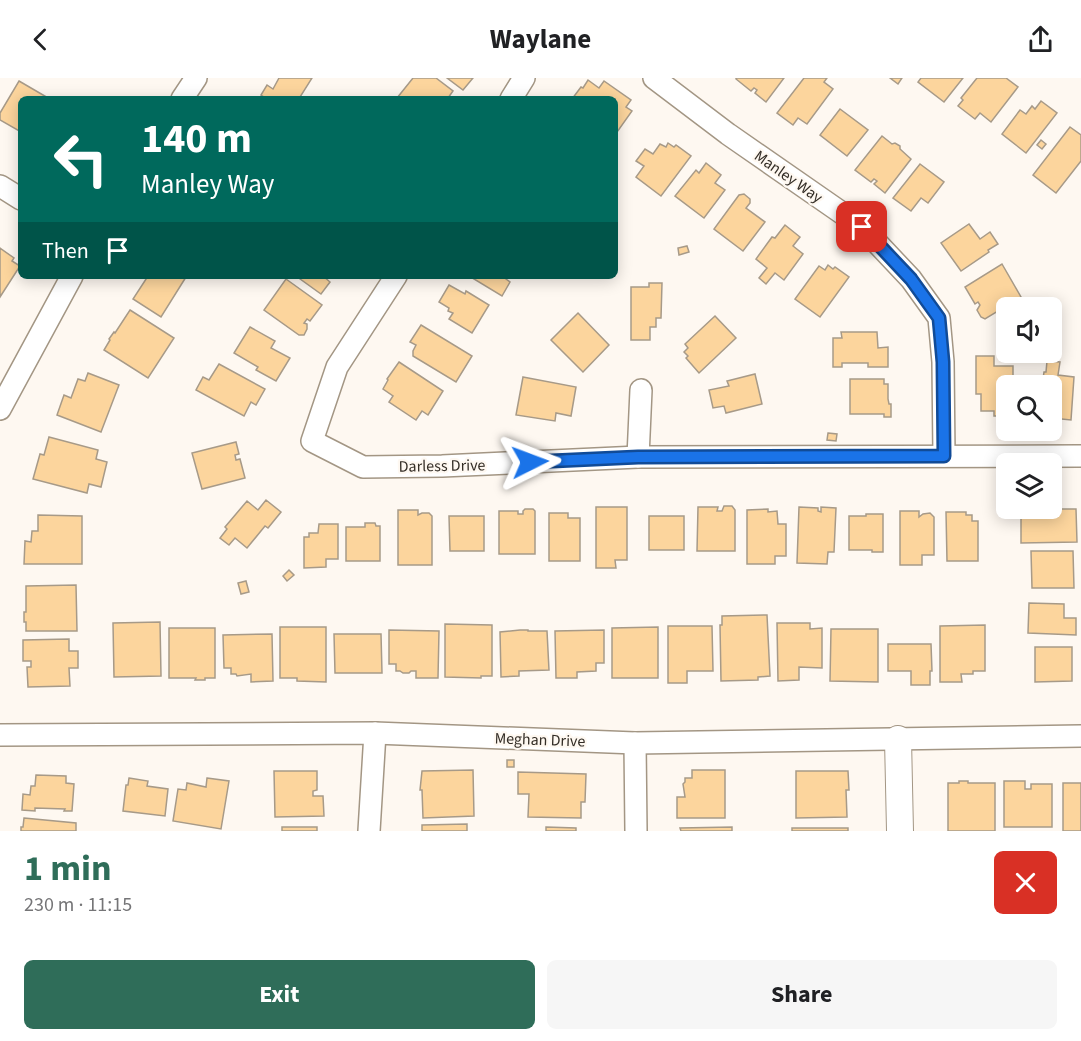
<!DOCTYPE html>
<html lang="en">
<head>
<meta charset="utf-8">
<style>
	body { margin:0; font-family:"Source Sans 3",sans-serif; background:#f6f6f6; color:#202124; height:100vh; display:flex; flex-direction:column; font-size:22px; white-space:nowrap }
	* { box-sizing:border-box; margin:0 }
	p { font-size:20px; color:#757577 }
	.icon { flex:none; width:33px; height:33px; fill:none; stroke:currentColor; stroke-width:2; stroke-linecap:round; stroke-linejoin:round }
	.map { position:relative; height:753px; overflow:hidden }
	.drawer { display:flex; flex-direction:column; background:#fff; flex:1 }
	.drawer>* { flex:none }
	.banner { position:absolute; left:18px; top:18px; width:600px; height:183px; border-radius:9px; box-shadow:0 3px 15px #0003; background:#00695c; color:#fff; overflow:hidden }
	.tools { position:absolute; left:996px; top:219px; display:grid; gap:12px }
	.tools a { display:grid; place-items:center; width:66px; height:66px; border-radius:9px; background:#fff; box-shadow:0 3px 15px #0003; font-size:30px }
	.pin { position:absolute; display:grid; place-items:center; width:51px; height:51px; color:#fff; margin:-26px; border-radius:12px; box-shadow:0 3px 9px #0006 }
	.me { position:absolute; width:66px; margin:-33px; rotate:87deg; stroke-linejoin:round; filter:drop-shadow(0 0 4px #0008) }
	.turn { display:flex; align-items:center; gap:21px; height:126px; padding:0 24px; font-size:27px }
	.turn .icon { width:78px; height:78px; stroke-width:2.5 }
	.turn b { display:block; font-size:42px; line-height:51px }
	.then { display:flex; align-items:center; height:57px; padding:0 24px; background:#0003; gap:12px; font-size:22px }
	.round { display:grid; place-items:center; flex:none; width:63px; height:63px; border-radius:9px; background:#f6f6f6 }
	.overview { display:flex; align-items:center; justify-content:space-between; height:102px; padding:0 24px }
	h1 { font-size:36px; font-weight:700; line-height:45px; color:#2f6d59 }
	.button { display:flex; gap:12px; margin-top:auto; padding:12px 24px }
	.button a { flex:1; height:69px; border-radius:9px; background:#2f6d59; color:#fff; font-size:24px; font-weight:700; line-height:69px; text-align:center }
	.button a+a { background:#f6f6f6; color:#202124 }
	header { display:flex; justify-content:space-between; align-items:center; height:78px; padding:0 24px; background:#fff; font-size:27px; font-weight:700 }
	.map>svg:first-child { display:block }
</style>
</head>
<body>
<header><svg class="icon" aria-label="back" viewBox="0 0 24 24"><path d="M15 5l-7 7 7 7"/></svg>Waylane<svg class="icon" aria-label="share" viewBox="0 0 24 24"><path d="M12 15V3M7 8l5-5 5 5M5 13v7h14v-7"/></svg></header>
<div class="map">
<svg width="1081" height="753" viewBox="0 0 1081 753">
	<rect width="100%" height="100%" fill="#fef8f1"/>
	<g fill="#fcd59d" stroke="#a79a88" stroke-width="1.5">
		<path d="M279,0H312L300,19L303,21H267L261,17L267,7L273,11Z"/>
		<path d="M413,0H436L453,13L448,20L449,21H398L397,20Z"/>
		<path d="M447,0H473L463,12Z"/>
		<path d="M736,0H784L766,24L755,15L757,12L754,10L751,13L736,1Z"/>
		<path d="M804,0H827L824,4L833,11L807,46L798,40L793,47L777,35Z"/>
		<path d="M890,0H902L898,6Z"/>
		<path d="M921,0H963L944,24L918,4Z"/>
		<path d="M977,0H1006L1018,9L991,44L980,35L975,41L958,28L963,22L961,20Z"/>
		<path d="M588,2L599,10L604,3L631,22L626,29L632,33L615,57V21H572L581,9L583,10Z"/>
		<path d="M19,3L50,21H21V54L0,42V35Z"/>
		<path d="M1041,23L1057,35L1026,75L1002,56L1020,32L1026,36L1032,28L1035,31Z"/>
		<path d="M840,31L868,52L847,78L820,57Z"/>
		<path d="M1070,49L1081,57V83L1056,115L1033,97Z"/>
		<path d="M882,58L892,66L895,65L900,68V71L911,81L885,115L874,106L877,103L874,101L871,104L855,92Z"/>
		<path d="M1041,62L1046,66L1042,71L1037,67Z"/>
		<path d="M668,65L674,69L676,67L691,78L661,118L636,99L644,88L636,83L645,71L653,76L660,66L666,69Z"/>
		<path d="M706,85L721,97L715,105L725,112L704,140L675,118L696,92L699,95Z"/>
		<path d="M920,86L944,104L928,125L921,120L911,133L893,120Z"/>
		<path d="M744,116L750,121V125L746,130L765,144L743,173L714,151L739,117Z"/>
		<path d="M969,146L980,161L990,154L998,166L988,172L989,174L961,193L941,165Z"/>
		<path d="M785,147L800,159L793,168L803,176L784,202L775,195L766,206L759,200L767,190L756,181L772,159L775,160Z"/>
		<path d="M687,168L689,174L679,177L678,170Z"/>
		<path d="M0,170L14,180L12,183L20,188L0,219Z"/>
		<path d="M1002,186L1021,219L985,241L981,239L977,232L980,227L978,224L975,226L965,209Z"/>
		<path d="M828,187L833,191L835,189L849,199L820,239L795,221L819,188L825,192Z"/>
		<path d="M148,198H185L186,199L161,239L133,221Z"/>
		<path d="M296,198H323L330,204L321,216Z"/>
		<path d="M469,198H507L506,201L510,204L502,218Z"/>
		<path d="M286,201L322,227L310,243L307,241L304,245L307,246V251L304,257H299L264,232Z"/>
		<path d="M649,205H662L661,240H656V249H650V262H631V209H649Z"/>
		<path d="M449,207L465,216L466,213L489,227L472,255L449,241L453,235L448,233L449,230L439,224Z"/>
		<path d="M130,232L174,260L148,300L104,272L110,262L109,261L114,254L115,255Z"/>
		<path d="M578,235L609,267L583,294L551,262Z"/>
		<path d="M715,238L736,260L699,295L686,280L688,278L684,274L688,270L685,266Z"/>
		<path d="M421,247L472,278L456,304L413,278V273L416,267L410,264Z"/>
		<path d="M250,249L275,263L271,270L290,280L276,303L256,292L258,289L234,275Z"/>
		<path d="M841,254H877L878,270L888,269V289H868V285H842V289H833V260H842Z"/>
		<path d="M976,278H994V288H1013V308H1006V338H994V333H981V316H976Z"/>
		<path d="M1047,283L1060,284L1058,297L1074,299L1071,342L1052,340L1053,330L1052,329V308H1042L1044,294H1046Z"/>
		<path d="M399,284L443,313L428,337L422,333L416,342L389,324L393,318L383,311L388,302L387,301Z"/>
		<path d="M219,286L265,311L256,327L251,324L244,338L196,312L203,299L209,302Z"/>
		<path d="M88,295L119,307L101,354L57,337L64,317L71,320L78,301L85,303Z"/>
		<path d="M755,296L762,326L726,335L724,328L713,330L709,312L729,308L727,303Z"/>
		<path d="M523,299L576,309L571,338L556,335L555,343L516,337Z"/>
		<path d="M850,301H884V306H888V321L889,326H891V339H884V336H850Z"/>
		<path d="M828,355L837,356L836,363L827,362Z"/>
		<path d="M49,359L98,372L96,381L107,384L101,409L89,406L87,415L33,401L40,376L44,377Z"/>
		<path d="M236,364L239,376L235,377L236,382L240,381L245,400L202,411L192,375Z"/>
		<path d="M266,422L281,434L268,450L265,448L247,470L235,460L229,467L220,460L227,451L225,449L247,423L258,432Z"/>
		<path d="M724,428H732L735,432V473H697L698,429H718L717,433H722Z"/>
		<path d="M596,429H627V482H615L616,490H596Z"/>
		<path d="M799,429L818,430V433L821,434V429L836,430L834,474H828L827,486L797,485Z"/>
		<path d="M525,431H533L535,433V476H499V433H518V436H523V433Z"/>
		<path d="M768,431V434L777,433L778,446H786V478H775V486H747V432Z"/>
		<path d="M1021,431H1076L1077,464L1021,465Z"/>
		<path d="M398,432H418V437L422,435H429L432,438V487H398Z"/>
		<path d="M900,433H919V439L923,436L930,435L934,439V477H922V487H900Z"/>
		<path d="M946,434H966V437H972V443H978V483H947Z"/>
		<path d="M549,435H568V440H580V483H549Z"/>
		<path d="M866,436H883V474H872V472H849V438H866Z"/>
		<path d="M38,437L82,438V486H24L25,463L31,464L32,453H38Z"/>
		<path d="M449,438H484V473H450Z"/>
		<rect x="649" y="438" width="35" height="34"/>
		<path d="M365,445H375L376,448H380V483H346V449H365Z"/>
		<path d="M319,446H338V481H326V489L304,490V459H309V455H318Z"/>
		<path d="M1031,473H1073L1074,510H1032Z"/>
		<path d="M289,492L294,497L287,503L283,498Z"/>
		<path d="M246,503L249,514L241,516L238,505Z"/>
		<path d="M76,507L77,553H26V544H24V534H26V508Z"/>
		<path d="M1029,525L1064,526V540H1076V557L1028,555Z"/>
		<path d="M767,537L770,598L758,599V602L721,603L720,547H722V538Z"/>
		<path d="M160,544L161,598L114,599L113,545Z"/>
		<path d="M777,545H810V551L822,550V590L799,589V602L778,603Z"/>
		<path d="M445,546L492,547V598H481V600L445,599Z"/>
		<path d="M985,547V593H973V596H961L962,604H940V548Z"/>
		<path d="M668,548H712L713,593H687V605H668Z"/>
		<path d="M280,549H326V604L297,603V600H280Z"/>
		<path d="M658,549V600H612V550Z"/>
		<path d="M169,550H215V600H205V602H195L196,600H169Z"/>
		<path d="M831,551H878V604L830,603Z"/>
		<path d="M389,552L439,553L438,600H416V593H411L409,595H403L400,593H396V586H389Z"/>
		<path d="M520,552H528V553H547L549,592L519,593V598L501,599L500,554Z"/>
		<path d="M604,552V585H596V593L577,594V600H556L555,553Z"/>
		<path d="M272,556L273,603L251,604V596L237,598L236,596H231V590H224L223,557Z"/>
		<path d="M334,556H381L382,595H335Z"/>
		<path d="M69,561V573H78V590H69L70,608L28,609L27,589H31V583H23V562Z"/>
		<path d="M888,566H931L932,593H930V607H911V593H888Z"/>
		<path d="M1035,569H1072V603L1035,604Z"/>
		<rect x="507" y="682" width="7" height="7"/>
		<path d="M473,692L474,738L423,740L422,712H420L422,693Z"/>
		<path d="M692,692H725V740H677V719H685L683,706L685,704V700H692Z"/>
		<path d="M274,693H317V712L313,713V718H323L324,738L275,739Z"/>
		<path d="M796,693H848L849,712H846L847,739L796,740Z"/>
		<path d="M518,694L586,696L585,724H581V740L528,739L529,716H518Z"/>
		<path d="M36,697L66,698V705L74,706L72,733H64L65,731L35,730V733L22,732L23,716L30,717L31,708H35Z"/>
		<path d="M129,700L148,703L147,708L168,711L165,738L123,733L126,707H128Z"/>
		<path d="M207,700L229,703L221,751L173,743L178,711L186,712L187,705L206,709Z"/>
		<path d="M959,703H968V705H995V753H948V705H959Z"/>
		<path d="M1004,703H1025V711H1031V706H1052V749H1004Z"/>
		<rect x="1063" y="705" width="18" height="48"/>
		<path d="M24,740L76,745V753H21V749H23Z"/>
		<path d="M467,746V753H422V747Z"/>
		<rect x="282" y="749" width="35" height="4"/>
		<path d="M546,749L576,750V753H546Z"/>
		<path d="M732,749V753H681L680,750Z"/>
		<rect x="792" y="750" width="56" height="3"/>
	</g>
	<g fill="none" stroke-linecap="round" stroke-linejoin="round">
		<g stroke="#a39684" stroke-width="24">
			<g id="minor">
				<path d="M654,0L728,56L862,149L911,201L939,240L943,284L944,378"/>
				<path d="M182,21L196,0"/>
				<path d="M511,21L524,0"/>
				<path d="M0,108L21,121"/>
				<path d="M396,198L337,289L312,363L363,389L442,388L638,379L1081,378"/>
				<path d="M0,331L72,198"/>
				<path d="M638,379L641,312"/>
				<path d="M0,657L375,655L635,665L1081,658"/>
				<path d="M635,665L636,753"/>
				<path d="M369,753L375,655"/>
			</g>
		</g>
		<g stroke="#a39684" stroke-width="28">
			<path id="tertiary" d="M898,661L900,753"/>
		</g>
		<use href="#minor" stroke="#fff" stroke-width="21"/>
		<use href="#tertiary" stroke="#fff" stroke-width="26"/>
	</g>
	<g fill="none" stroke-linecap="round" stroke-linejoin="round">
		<g stroke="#114b97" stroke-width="15">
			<path id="route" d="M530,384L638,379L944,378L943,284L939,240L911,201L862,149"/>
		</g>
		<use href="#route" stroke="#1a73e8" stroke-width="10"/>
	</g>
	<g text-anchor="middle" stroke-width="4.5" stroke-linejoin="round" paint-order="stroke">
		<g font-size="16" fill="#332d26" stroke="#fef8f1">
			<text transform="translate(789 98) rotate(35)" y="6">Manley Way</text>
			<text transform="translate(442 387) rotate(-1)" y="6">Darless Drive</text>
			<text transform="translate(540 661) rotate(2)" y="6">Meghan Drive</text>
		</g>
	</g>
</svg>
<div class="tools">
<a><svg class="icon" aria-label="sound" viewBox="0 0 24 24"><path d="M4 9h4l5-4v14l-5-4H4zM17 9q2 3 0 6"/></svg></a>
<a><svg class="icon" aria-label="search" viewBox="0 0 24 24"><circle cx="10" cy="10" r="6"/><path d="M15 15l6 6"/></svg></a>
<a><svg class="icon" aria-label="layers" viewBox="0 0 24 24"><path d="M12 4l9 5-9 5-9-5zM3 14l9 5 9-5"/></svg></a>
</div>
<div class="pin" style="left:862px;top:149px;background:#d93025"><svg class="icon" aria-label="arrive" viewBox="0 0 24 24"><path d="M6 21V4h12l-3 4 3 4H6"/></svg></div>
<svg class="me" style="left:530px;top:384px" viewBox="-20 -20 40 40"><path d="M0-17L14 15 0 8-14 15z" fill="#1a73e8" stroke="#fff" stroke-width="4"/></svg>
<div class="banner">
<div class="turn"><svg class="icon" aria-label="left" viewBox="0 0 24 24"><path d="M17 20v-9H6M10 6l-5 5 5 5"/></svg><div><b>140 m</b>Manley Way</div></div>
<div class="then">Then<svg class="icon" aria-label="arrive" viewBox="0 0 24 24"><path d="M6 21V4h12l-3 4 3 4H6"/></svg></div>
</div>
</div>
<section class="drawer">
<div class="overview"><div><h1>1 min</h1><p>230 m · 11:15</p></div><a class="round" style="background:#d93025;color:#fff"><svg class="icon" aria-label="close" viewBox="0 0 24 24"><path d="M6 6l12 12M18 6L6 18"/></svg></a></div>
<div class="button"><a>Exit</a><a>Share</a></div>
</section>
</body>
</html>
